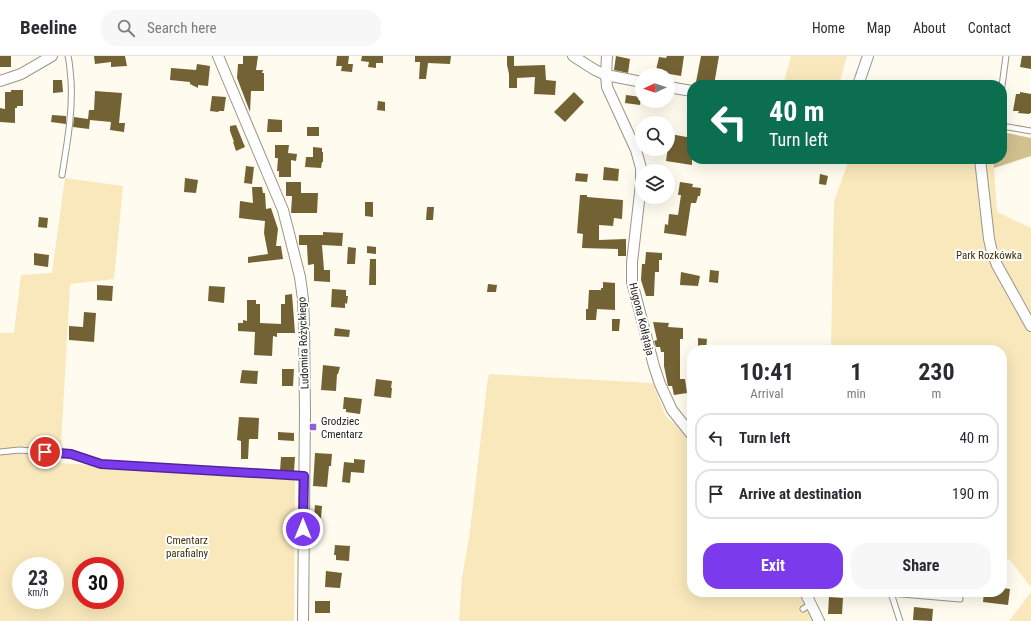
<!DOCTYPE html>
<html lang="en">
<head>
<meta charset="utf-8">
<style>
	body { margin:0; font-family:"Roboto Condensed",sans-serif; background:#f7f7f7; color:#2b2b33; height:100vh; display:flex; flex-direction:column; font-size:15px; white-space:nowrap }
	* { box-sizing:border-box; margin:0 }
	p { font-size:13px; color:#7c7c81 }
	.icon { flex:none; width:22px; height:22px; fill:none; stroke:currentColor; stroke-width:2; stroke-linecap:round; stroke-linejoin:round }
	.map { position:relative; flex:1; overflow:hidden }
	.drawer { position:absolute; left:687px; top:289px; width:320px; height:252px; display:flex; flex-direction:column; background:#fff; border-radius:16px; box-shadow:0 4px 16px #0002 }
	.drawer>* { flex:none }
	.guide { position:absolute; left:687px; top:24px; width:320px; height:84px; border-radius:16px; box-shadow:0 4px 16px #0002; background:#0b6e4f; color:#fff; overflow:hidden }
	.needle { width:26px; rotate:266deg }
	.tools { position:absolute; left:635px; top:12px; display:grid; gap:8px }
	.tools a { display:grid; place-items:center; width:40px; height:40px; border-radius:50%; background:#fff; box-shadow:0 4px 16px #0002; font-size:20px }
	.speed { position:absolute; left:12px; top:501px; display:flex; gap:8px; font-size:20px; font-weight:700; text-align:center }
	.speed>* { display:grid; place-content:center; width:52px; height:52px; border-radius:50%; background:#fff; box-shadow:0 4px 16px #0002; line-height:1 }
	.speed small { font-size:10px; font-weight:400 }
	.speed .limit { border:6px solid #d22; background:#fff; color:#111 }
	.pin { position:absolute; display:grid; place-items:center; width:34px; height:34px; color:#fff; margin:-17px; border:2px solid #fff; border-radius:50%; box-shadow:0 1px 4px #0007 }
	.me { position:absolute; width:44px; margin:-22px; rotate:0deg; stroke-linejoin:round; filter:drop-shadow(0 0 3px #0008) }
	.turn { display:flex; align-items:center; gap:14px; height:84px; padding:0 16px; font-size:18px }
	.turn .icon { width:52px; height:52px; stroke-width:2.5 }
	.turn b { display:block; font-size:28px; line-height:34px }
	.eta { display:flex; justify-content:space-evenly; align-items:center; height:68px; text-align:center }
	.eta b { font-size:24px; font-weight:700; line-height:28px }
	.cta { display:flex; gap:8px; margin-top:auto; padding:8px 16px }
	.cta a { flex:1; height:46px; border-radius:16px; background:#7c3aed; color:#fff; font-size:16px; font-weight:700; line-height:46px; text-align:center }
	.cta a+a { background:#f7f7f7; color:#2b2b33 }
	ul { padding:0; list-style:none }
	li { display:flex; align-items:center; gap:12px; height:50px; margin:0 8px 6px; padding:0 8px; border:2px solid #e1e1e2; border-radius:16px }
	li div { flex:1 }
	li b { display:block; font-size:15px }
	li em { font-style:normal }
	header { display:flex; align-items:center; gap:24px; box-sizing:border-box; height:56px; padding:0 20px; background:#fff; border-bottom:1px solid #e1e1e2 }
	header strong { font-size:19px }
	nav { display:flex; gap:22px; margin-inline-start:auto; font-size:14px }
	.search { width:280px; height:36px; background:#f7f7f7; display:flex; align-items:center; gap:10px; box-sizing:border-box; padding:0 14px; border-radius:16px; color:#7c7c81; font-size:15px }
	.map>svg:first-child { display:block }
</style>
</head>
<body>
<header>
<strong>Beeline</strong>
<div class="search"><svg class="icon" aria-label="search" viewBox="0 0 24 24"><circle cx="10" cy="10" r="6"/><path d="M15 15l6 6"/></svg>Search here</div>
<nav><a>Home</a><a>Map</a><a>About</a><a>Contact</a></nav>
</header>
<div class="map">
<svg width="1031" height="565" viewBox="0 0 1031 565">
	<rect width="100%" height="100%" fill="#fffbee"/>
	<g fill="#f8e8bb" fill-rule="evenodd">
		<path d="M791,0H847L839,29H783Z"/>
		<path d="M841,103H993L994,112L997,156L1031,172V531L1009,503L1002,507V294H830L831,292L834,145L849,104Z"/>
		<path d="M65,122L123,130L114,223L70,228L60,407L295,422L294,565H0V277H14L21,219L52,217ZM21,510H55V544H21ZM81,510H115V544H81Z"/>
		<path d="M489,318L653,327L666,361L692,381V536H808L824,565H459L462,522L470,475L487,329Z"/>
		<path d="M1031,536V565H1009L1010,564Z"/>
	</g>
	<path fill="#d2c08e" d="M1002,76L1031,82V100L994,112L993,103H1002Z"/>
	<g fill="#736233">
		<rect x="0" y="0" width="11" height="11"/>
		<path d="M94,0H125L127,10L111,11V6L95,8Z"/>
		<path d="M243,0H258L256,14H263L262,17H264V35H251L250,56L237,22L238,8H243Z"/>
		<path d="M337,0H349L348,8H353L352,16L341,15L342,10H336Z"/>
		<path d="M362,0H383V7H376V12L368,11L369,6L361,5Z"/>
		<path d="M415,0H451L450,8L428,7L426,23H419L420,6H415Z"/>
		<path d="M507,0H514V10L545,9L546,24L556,25L555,39L534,38L535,21L517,22V32H509V18L507,9Z"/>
		<path d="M616,0L630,3L628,17L614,14Z"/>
		<path d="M667,0H684L681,20L664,17L665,15L656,14L659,1L666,2Z"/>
		<path d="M701,0H719L714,29L696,26Z"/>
		<path d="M1022,0H1031V13L1020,11Z"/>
		<path d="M197,8L210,10L208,30L198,29V32L190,28V26L170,24L171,12L196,14Z"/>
		<path d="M53,24H62L63,36L53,37Z"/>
		<path d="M11,34H23V50H17V52H15V67L0,66V52L5,53V36H11Z"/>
		<path d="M95,35L122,37L119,67H125L124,76L110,74L111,66L90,64L89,73L73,71L74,61L88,63L89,54H94Z"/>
		<path d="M574,36L584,46L565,66L554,56Z"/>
		<path d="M1020,36L1031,38V57H1030L1029,58L1018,57L1019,55H1013L1016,38H1020Z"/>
		<path d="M626,39L641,41L640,49L625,47Z"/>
		<path d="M212,40L226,41L224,55H219L218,56L210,55Z"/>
		<path d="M378,45L385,46V55L377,54Z"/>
		<path d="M52,59L66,60V68L51,66Z"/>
		<path d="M268,63L282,64V76H267Z"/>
		<path d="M236,69L245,91L236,95L233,86H234L230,75V70Z"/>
		<rect x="307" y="71" width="12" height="9"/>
		<path d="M670,78L692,82V109L666,105Z"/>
		<path d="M275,89H289L288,97L297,98L296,105L291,104V121H279V115H277L278,102H275Z"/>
		<path d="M313,91L322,92V96H323V106H322L321,112L305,111L306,101H313Z"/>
		<path d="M246,110L254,111L252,128L244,127Z"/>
		<path d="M604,111L619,113L618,125L603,124Z"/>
		<path d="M576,117L588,118L587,126L575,125Z"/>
		<path d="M820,118L828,120L826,129L819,128Z"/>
		<path d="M185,122L198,124L196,137L184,136Z"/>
		<path d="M286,126H301V137H318L317,157H291L292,140H286Z"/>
		<path d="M680,126L693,128L692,131L701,132L700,140H698L696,147H691L686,180L664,177L665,168L668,169L669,158L678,159L681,139H678Z"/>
		<path d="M252,131H262L263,137H265L266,153L271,152L278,173L276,190H281L283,203L248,207V201L268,198L264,177L265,165L239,162L240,145L253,147Z"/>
		<path d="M580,139H587V141L623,144L622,163L614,162L613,170L599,169V184L626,183V200H618V193L582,192L583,178L577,177Z"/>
		<path d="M365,146H373V161L365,160Z"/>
		<path d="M427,151H434L433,164H426Z"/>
		<path d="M39,161L48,162L47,172L38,171Z"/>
		<path d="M323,176L343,177L342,190L322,189L324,214H330V226L314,225V208L308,209L307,189H299V179H323Z"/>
		<path d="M367,190L376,191V198L367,197Z"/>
		<path d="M348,191L356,192L355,208H347Z"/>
		<path d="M646,196L662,197V204H659V216H655L654,240H646L641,224L642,208H645Z"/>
		<path d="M34,197L49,199L48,211L34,209Z"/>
		<path d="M370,203H376V229H369Z"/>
		<path d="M710,214L719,215L718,227L709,226Z"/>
		<path d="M681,216L700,220L698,230L680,229Z"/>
		<path d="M603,226L615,227V254L597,253L596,264H586V253H588L589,234H601V232H603Z"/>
		<path d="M488,228L497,229L496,236H487Z"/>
		<path d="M97,229L113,230L112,245L97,244Z"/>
		<path d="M209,230L225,231L224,247L208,245Z"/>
		<path d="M332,233L346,234V240H348L347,248L345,247V252L331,251Z"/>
		<path d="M292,238L295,277H277V281L273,280L272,300L254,299L255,276L238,275V267H243V264L247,265V244H256V248H260V267L281,268V248H285V239Z"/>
		<path d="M84,256L96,257L94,286L69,284V270L83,271Z"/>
		<path d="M612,263H620L619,275H612Z"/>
		<path d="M653,266L669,267L668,271L683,272V283H680V323H685L687,337L674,339L672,330H668L664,310V296H661L660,291H656L654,285L657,284Z"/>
		<path d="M335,272L350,274L349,281L334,280Z"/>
		<path d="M698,282L707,283L706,293L698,292Z"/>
		<path d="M323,309L340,311L338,318H337L336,335L321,334Z"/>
		<path d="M282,313H294L293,330H282Z"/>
		<path d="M242,314L258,315L257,328L240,327Z"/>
		<path d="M376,323L392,325L391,332H392L391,342L374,340Z"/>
		<path d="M344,341L362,343L360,358L346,356V353H343Z"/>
		<path d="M239,361L259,362L258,383H249L248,403H241V385L237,384Z"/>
		<path d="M278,376L294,377V385L278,384Z"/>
		<path d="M315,397L332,398L331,410H329L327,431L313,430Z"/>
		<path d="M281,401H295L294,415H280Z"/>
		<path d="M354,403L365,404L364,417L351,416L350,427L342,426L344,406L354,407Z"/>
		<path d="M315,449L322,450L321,462L314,461Z"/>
		<path d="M335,489L350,490L349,505L336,504V499H334Z"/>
		<path d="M326,515L342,517L340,532L325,531Z"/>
		<path d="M1002,532L1010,533L1008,549L983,546L984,536H1002Z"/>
		<path d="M829,541L843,542L842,558H828Z"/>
		<rect x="315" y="545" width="15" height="12"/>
		<path d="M914,551L933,553L932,565L913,564Z"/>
	</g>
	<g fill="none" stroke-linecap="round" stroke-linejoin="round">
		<g stroke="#9a968b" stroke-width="7">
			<g id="service">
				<path d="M1002,30L1006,0"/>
				<path d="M1002,70L1031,75"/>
				<path d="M62,119C67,88 73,56 71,24C70,16 70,8 68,0"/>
				<path d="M0,396L19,394L71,398L101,408L304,420"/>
				<path d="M878,536L960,543"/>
				<path d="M891,537L900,565"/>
				<path d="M803,553L811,548"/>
			</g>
		</g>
		<g stroke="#9a968b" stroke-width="12">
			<g id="minor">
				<path d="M218,0L283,154L300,221L303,243L304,268L305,356L303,565"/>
				<path d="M573,0L595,14L606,19L642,26"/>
				<path d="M607,0L606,19L607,31L636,94L641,112V128L632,206V226L654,310L660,328L672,354L692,379"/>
				<path d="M0,25L21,18L52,0"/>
				<path d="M858,29L868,0"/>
				<path d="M668,31L692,35"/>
				<path d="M980,103L989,183L992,196L997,209L1031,270"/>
				<path d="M805,536L819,565"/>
			</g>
		</g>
		<use href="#service" stroke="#fff" stroke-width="5"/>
		<use href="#minor" stroke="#fff" stroke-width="10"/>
	</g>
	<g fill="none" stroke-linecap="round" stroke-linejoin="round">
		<g stroke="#51269a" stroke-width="10">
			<path id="route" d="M45,396L71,398L101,408L304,420L303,473"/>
		</g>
		<use href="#route" stroke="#7c3aed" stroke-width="7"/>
	</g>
	<rect fill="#925fd8" stroke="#fff" stroke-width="1.5" x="309" y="367" width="8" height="8" rx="2"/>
	<g text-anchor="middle" stroke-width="4" stroke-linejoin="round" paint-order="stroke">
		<g font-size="11" fill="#3f3107" stroke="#fff">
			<text x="989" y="203">Park Rozkówka</text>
			<text x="187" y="488">Cmentarz<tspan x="187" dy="13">parafialny</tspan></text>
		</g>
		<g font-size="11" fill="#1b1a15" stroke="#fff">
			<text transform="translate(642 263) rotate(76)" y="4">Hugona Kołłątaja</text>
			<text transform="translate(303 287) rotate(-92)" y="4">Ludomira Różyckiego</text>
		</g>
		<g font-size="11" fill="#1b1a15" stroke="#fff" text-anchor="start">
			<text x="321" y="369">Grodziec<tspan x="321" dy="13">Cmentarz</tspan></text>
		</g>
	</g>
</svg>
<div class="tools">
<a><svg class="needle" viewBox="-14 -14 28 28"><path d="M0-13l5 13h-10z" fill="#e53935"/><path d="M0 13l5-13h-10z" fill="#7c7c81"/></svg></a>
<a><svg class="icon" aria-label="search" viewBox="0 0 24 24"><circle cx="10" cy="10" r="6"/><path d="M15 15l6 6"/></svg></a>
<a><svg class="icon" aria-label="layers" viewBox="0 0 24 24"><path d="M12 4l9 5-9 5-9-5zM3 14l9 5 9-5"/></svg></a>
</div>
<div class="speed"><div>23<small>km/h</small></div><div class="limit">30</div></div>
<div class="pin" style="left:45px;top:396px;background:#d93025"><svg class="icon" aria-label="arrive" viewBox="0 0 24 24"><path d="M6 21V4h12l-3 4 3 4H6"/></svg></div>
<svg class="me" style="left:303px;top:473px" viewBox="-20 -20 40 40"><circle r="17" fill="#7c3aed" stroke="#fff" stroke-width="3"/><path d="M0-11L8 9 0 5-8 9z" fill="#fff"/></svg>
<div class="guide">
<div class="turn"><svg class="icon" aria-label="left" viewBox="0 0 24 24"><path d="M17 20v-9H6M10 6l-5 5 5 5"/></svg><div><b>40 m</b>Turn left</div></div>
</div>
<section class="drawer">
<div class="eta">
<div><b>10:41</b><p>Arrival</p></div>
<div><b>1</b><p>min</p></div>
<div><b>230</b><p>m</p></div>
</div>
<ul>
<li><svg class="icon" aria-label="left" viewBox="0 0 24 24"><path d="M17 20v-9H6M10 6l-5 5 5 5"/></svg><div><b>Turn left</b></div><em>40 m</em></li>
<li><svg class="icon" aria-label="arrive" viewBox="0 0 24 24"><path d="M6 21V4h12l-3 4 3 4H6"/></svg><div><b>Arrive at destination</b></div><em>190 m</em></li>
</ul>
<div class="cta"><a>Exit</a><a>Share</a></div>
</section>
</div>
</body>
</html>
